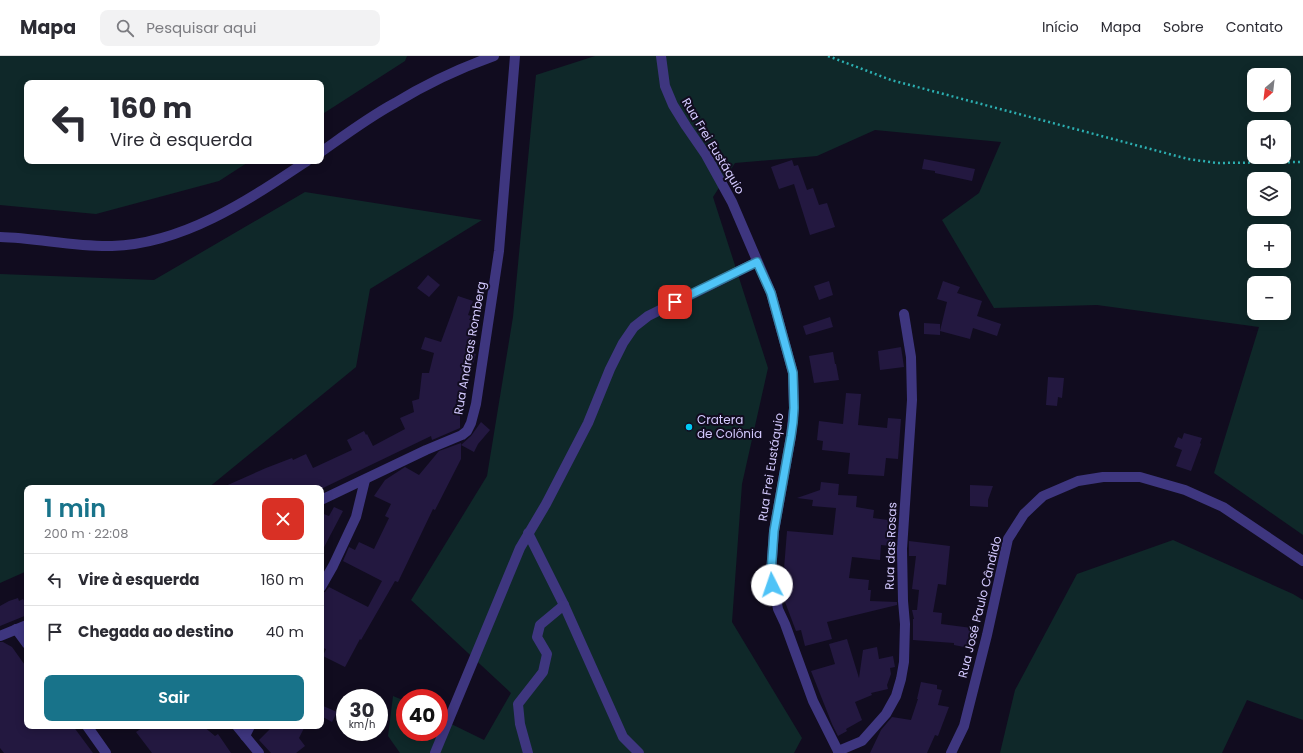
<!DOCTYPE html>
<html lang="pt">
<head>
<meta charset="utf-8">
<style>
	body { margin:0; font-family:Poppins,sans-serif; background:#f2f2f3; color:#2b2b33; height:100vh; display:flex; flex-direction:column; font-size:15px; white-space:nowrap }
	* { box-sizing:border-box; margin:0 }
	p { font-size:13px; color:#7c7c81 }
	.icon { flex:none; width:22px; height:22px; fill:none; stroke:currentColor; stroke-width:2; stroke-linecap:round; stroke-linejoin:round }
	.map { position:relative; flex:1; overflow:hidden }
	.sheet { position:absolute; left:24px; top:429px; width:300px; height:244px; display:flex; flex-direction:column; background:#fff; border-radius:8px; box-shadow:0 2px 10px #0003 }
	.sheet>* { flex:none }
	.guide { position:absolute; left:24px; top:24px; width:300px; height:84px; border-radius:8px; box-shadow:0 2px 10px #0003; background:#fff; color:#2b2b33; overflow:hidden }
	.needle { width:26px; rotate:208deg }
	.tools { position:absolute; left:1247px; top:12px; display:grid; gap:8px }
	.tools a { display:grid; place-items:center; width:44px; height:44px; border-radius:8px; background:#fff; box-shadow:0 2px 10px #0003; font-size:20px }
	.speed { position:absolute; left:336px; top:633px; display:flex; gap:8px; font-size:20px; font-weight:700; text-align:center }
	.speed>* { display:grid; place-content:center; width:52px; height:52px; border-radius:50%; background:#fff; box-shadow:0 2px 10px #0003; line-height:1 }
	.speed small { font-size:10px; font-weight:400 }
	.speed .limit { border:6px solid #d22; background:#fff; color:#111 }
	.pin { position:absolute; display:grid; place-items:center; width:34px; height:34px; color:#fff; margin:-17px; border-radius:8px; box-shadow:0 2px 6px #0006 }
	.me { position:absolute; width:44px; margin:-22px; rotate:356deg; stroke-linejoin:round; filter:drop-shadow(0 0 3px #0008) }
	.turn { display:flex; align-items:center; gap:14px; height:84px; padding:0 20px; font-size:18px }
	.turn .icon { width:52px; height:52px; stroke-width:2.5 }
	.turn b { display:block; font-size:28px; line-height:34px }
	.round { display:grid; place-items:center; flex:none; width:42px; height:42px; border-radius:8px; background:#f2f2f3 }
	.head { display:flex; align-items:center; justify-content:space-between; height:68px; padding:0 20px }
	h1 { font-size:24px; font-weight:600; line-height:30px; color:#18738a }
	.button { display:flex; gap:8px; margin-top:auto; padding:8px 20px }
	.button a { flex:1; height:46px; border-radius:8px; background:#18738a; color:#fff; font-size:16px; font-weight:600; line-height:46px; text-align:center }
	ul { padding:0; list-style:none }
	li { display:flex; align-items:center; gap:12px; height:52px; padding:0 20px; border-top:1px solid #e1e1e2 }
	li div { flex:1 }
	li b { display:block; font-size:15px }
	li em { font-style:normal }
	header { display:flex; align-items:center; gap:24px; box-sizing:border-box; height:56px; padding:0 20px; background:#fff; border-bottom:1px solid #e1e1e2 }
	header strong { font-size:19px }
	nav { display:flex; gap:22px; margin-inline-start:auto; font-size:14px }
	.search { width:280px; height:36px; background:#f2f2f3; display:flex; align-items:center; gap:10px; box-sizing:border-box; padding:0 14px; border-radius:8px; color:#7c7c81; font-size:15px }
	.map>svg:first-child { display:block }
</style>
</head>
<body>
<header>
<strong>Mapa</strong>
<div class="search"><svg class="icon" aria-label="search" viewBox="0 0 24 24"><circle cx="10" cy="10" r="6"/><path d="M15 15l6 6"/></svg>Pesquisar aqui</div>
<nav><a>Início</a><a>Mapa</a><a>Sobre</a><a>Contato</a></nav>
</header>
<div class="map">
<svg width="1303" height="697" viewBox="0 0 1303 697">
	<rect width="100%" height="100%" fill="#110c1f"/>
	<g fill="#0f2829" fill-rule="evenodd">
		<path d="M0,0H407L405,5L321,59V27H27V105H250L219,125L96,158L0,149Z"/>
		<path d="M595,0H1303V479L1214,417L1259,271L1097,249L994,252L942,164L979,137L1001,86L875,74L817,100L735,107L713,141L768,312L742,428L732,566L802,682L794,697H400L388,680L393,640L405,645V676H439V662L484,684L511,637L411,544L487,420L513,261L536,19ZM1254,19H1284V49H1254ZM1254,71H1284V101H1254ZM1254,123H1284V153H1254ZM1254,175H1284V205H1254ZM1254,227H1284V257H1254Z"/>
		<path d="M305,136L482,164L370,233L356,311L208,432H27V515L0,527V218L154,224Z"/>
		<path d="M1173,484L1293,538L1303,544V664L1247,644L1222,697H1000L1015,634L1077,518Z"/>
	</g>
	<g fill="#231840">
		<path d="M924,103L975,113L972,125L935,117V115L922,113Z"/>
		<path d="M792,104L794,110L798,109L807,134L813,132L819,149L827,147L835,171L810,179L794,128L779,133L771,111Z"/>
		<path d="M428,219L440,229L429,241L417,232Z"/>
		<path d="M829,225L833,239L819,244L814,230Z"/>
		<path d="M943,225L960,231L957,237L982,245L977,260L1001,268L997,280L973,272L970,283L940,275L947,246L937,243Z"/>
		<path d="M458,240L473,245L468,259L471,260L469,264H471V266L473,267L469,279L473,280L468,295L476,298L467,329L464,348H460V372L432,384L431,380L323,432H221L266,412L292,402L293,404L306,398L313,412L352,394L347,384L364,375L366,379L367,378L373,390L405,373L400,362L414,356L412,345L419,343L422,317H429L434,297L421,293L425,281L441,286Z"/>
		<path d="M830,261L833,271L806,279L803,270Z"/>
		<path d="M924,267L940,268V279L924,278Z"/>
		<path d="M901,291L904,311L880,314L878,295Z"/>
		<path d="M833,296L835,308H836L839,324L814,327L809,300Z"/>
		<path d="M1048,321L1064,322L1062,342L1058,341L1057,350L1046,349Z"/>
		<path d="M846,337L861,338L858,369L887,372L888,362L901,363L898,403L886,402L884,420L848,418L850,397L822,394L823,385L817,384L819,365L843,368Z"/>
		<path d="M481,366L490,374L478,388L474,396L461,389V403L435,454L433,453L398,526L395,525L361,584L360,583L352,598L345,611L323,600L326,593L321,591V537L325,536L329,531L368,551L382,525L343,505L349,491L355,494L359,486L374,493L389,462L385,460L391,448L374,440L385,424L405,411L419,419L439,395L461,387V389L471,380Z"/>
		<path d="M1184,377L1202,382L1200,387L1201,388L1191,415L1176,410L1182,394L1174,391L1178,381L1182,383Z"/>
		<path d="M821,426L839,428L838,439L857,440L856,451L874,454L873,462L895,465L892,490L881,489L880,504L852,501L849,522L869,524L868,534H871L870,545L897,546V549L827,566L832,583L805,590L801,574L796,575L782,538L787,475L833,479L836,452L812,450L813,444L797,442L820,434Z"/>
		<path d="M970,429L993,430L988,444V451L970,450Z"/>
		<path d="M334,451L343,455L321,497V457L329,460Z"/>
		<path d="M909,485L950,490L946,529L938,528L933,556L942,557L941,568L972,572L969,592L954,589V587L913,584V563H914L912,554H917L919,534L912,533L916,500H909Z"/>
		<path d="M18,542L19,545L23,543L27,550V559L0,570V550L9,545Z"/>
		<path d="M847,583L859,622L863,594L877,591L879,603L893,600L895,611L890,612L891,618L887,629L888,633L871,637L872,639L855,646L862,664L846,673L847,675L838,680L832,668L811,615L835,608L829,588Z"/>
		<path d="M0,586H3L12,591L27,612V670H73L93,697H4L0,692Z"/>
		<path d="M921,626L937,629V633L942,634L938,649L949,651L938,680L935,679L927,697H870L881,674L892,661L911,664L918,643H917Z"/>
		<path d="M321,649L337,656L332,666L321,660Z"/>
		<path d="M145,670H203L215,680L218,678L231,697H152L136,676Z"/>
		<path d="M273,670H305L299,682L305,690L296,697H271L259,684Z"/>
	</g>
	<g fill="none" stroke-linecap="round" stroke-linejoin="round">
		<path stroke="#2cafb1" stroke-width="2.5" stroke-dasharray="2 3" stroke-linecap="butt" d="M828,0L891,24L1188,103L1217,107L1303,106"/>
		<g stroke="#3e367f" stroke-width="10">
			<path d="M321,444L426,394L462,379L467,375L471,367L476,348L499,195L515,0"/>
			<path d="M528,477L564,549"/>
			<path d="M321,531L333,510L356,461L365,424"/>
			<path d="M16,573L27,588"/>
			<path d="M0,580L27,569"/>
			<path d="M87,670L106,697"/>
			<path d="M237,670L259,697"/>
			<path d="M245,680L250,670"/>
			<path d="M838,695L862,685L886,658L896,640L901,623L904,606L905,568L903,545L902,493L912,344L911,301L904,258"/>
			<path d="M435,697L520,492L546,448L588,367L610,313L623,287L634,271L648,260L757,206"/>
			<path d="M528,697L520,668L518,648L543,616L547,598L537,581L540,569L564,549L623,681L639,697"/>
		</g>
		<g stroke="#3e367f" stroke-width="10">
			<path d="M661,0L665,30L673,49L686,70L706,99L732,146L771,237L793,317L794,352L791,380L774,475L771,517L778,553L785,568L813,645L839,697"/>
			<path d="M321,96C345,79 369,61 395,47C426,28 460,12 494,0"/>
			<path d="M0,181C38,182 74,191 112,190C184,188 250,143 307,105"/>
			<path d="M951,697L964,670L987,579L1008,483L1024,458L1043,440L1078,425L1103,421H1140L1185,434L1223,451L1303,505"/>
		</g>
	</g>
	<g fill="none" stroke-linecap="round" stroke-linejoin="round">
		<g stroke="#337fa1" stroke-width="10">
			<path id="route" d="M675,246L757,206L771,237L793,317L794,352L793,366L791,380L774,475L771,517L772,529"/>
		</g>
		<use href="#route" stroke="#4fc3f7" stroke-width="7"/>
	</g>
	<circle fill="#00caf5" stroke="#110c1f" stroke-width="1.5" cx="689" cy="371" r="4"/>
	<g text-anchor="middle" stroke-width="4" stroke-linejoin="round" paint-order="stroke">
		<g font-size="12" fill="#d4caff" stroke="#110c1f">
			<text transform="translate(713 90) rotate(59)" y="4">Rua Frei Eustáquio</text>
			<text transform="translate(470 292) rotate(-80)" y="4">Rua Andreas Romberg</text>
			<text transform="translate(771 411) rotate(-81)" y="4">Rua Frei Eustáquio</text>
			<text transform="translate(891 490) rotate(-88)" y="4">Rua das Rosas</text>
			<text transform="translate(980 551) rotate(-76)" y="4">Rua José Paulo Cândido</text>
		</g>
		<g font-size="12" fill="#d4caff" stroke="#110c1f" text-anchor="start">
			<text x="697" y="368">Cratera<tspan x="697" dy="14">de Colônia</tspan></text>
		</g>
	</g>
</svg>
<div class="tools">
<a><svg class="needle" viewBox="-14 -14 28 28"><path d="M0-13l5 13h-10z" fill="#e53935"/><path d="M0 13l5-13h-10z" fill="#7c7c81"/></svg></a>
<a><svg class="icon" aria-label="sound" viewBox="0 0 24 24"><path d="M4 9h4l5-4v14l-5-4H4zM17 9q2 3 0 6"/></svg></a>
<a><svg class="icon" aria-label="layers" viewBox="0 0 24 24"><path d="M12 4l9 5-9 5-9-5zM3 14l9 5 9-5"/></svg></a>
<a>+</a>
<a>−</a>
</div>
<div class="speed"><div>30<small>km/h</small></div><div class="limit">40</div></div>
<div class="pin" style="left:675px;top:246px;background:#d93025"><svg class="icon" aria-label="arrive" viewBox="0 0 24 24"><path d="M6 21V4h12l-3 4 3 4H6"/></svg></div>
<svg class="me" style="left:772px;top:529px" viewBox="-20 -20 40 40"><circle r="19" fill="#fff"/><path d="M0-13L10 11 0 6-10 11z" fill="#4fc3f7"/></svg>
<div class="guide">
<div class="turn"><svg class="icon" aria-label="left" viewBox="0 0 24 24"><path d="M17 20v-9H6M10 6l-5 5 5 5"/></svg><div><b>160 m</b>Vire à esquerda</div></div>
</div>
<section class="sheet">
<div class="head"><div><h1>1 min</h1><p>200 m · 22:08</p></div><a class="round" style="background:#d93025;color:#fff"><svg class="icon" aria-label="close" viewBox="0 0 24 24"><path d="M6 6l12 12M18 6L6 18"/></svg></a></div>
<ul>
<li><svg class="icon" aria-label="left" viewBox="0 0 24 24"><path d="M17 20v-9H6M10 6l-5 5 5 5"/></svg><div><b>Vire à esquerda</b></div><em>160 m</em></li>
<li><svg class="icon" aria-label="arrive" viewBox="0 0 24 24"><path d="M6 21V4h12l-3 4 3 4H6"/></svg><div><b>Chegada ao destino</b></div><em>40 m</em></li>
</ul>
<div class="button"><a>Sair</a></div>
</section>
</div>
</body>
</html>
